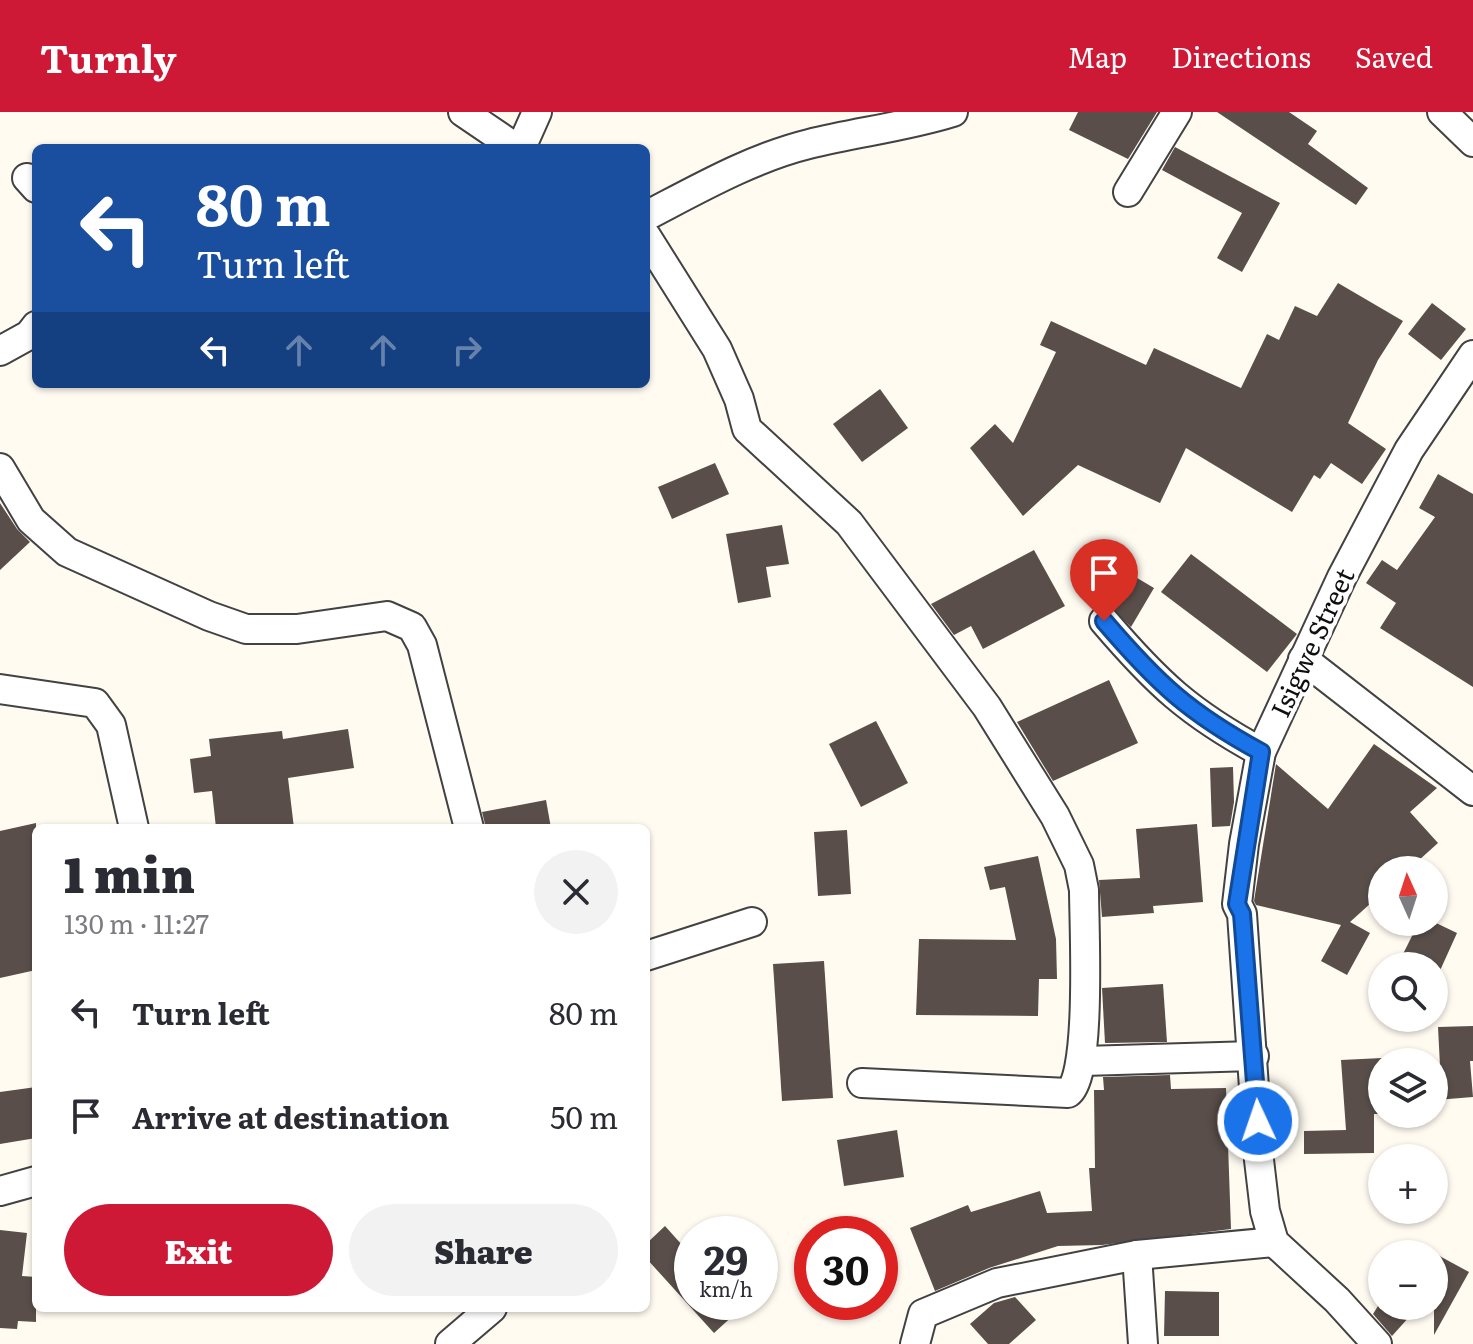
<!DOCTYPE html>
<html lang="en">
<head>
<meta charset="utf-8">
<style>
	body { margin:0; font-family:Literata,serif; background:#f2f2f3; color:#2b2b33; height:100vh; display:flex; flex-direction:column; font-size:30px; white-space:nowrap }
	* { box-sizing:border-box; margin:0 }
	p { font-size:26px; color:#7c7c81 }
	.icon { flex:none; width:44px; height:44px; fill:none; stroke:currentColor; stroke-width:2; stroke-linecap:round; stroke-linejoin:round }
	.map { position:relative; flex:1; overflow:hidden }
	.drawer { position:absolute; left:32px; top:712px; width:618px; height:488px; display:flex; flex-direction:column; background:#fff; border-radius:12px; box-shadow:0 2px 6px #0004 }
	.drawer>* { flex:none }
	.top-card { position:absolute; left:32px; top:32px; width:618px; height:244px; border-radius:12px; box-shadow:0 2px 6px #0004; background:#1a4fa0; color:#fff; overflow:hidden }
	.needle { width:52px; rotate:357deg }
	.buttons { position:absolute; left:1368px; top:744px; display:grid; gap:16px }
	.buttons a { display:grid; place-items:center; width:80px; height:80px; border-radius:50%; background:#fff; box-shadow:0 2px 6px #0004; font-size:40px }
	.speed { position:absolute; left:674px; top:1104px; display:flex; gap:16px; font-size:40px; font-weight:700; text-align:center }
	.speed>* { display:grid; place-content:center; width:104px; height:104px; border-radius:50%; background:#fff; box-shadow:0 2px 6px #0004; line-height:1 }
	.speed small { font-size:20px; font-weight:400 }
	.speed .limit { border:12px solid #d22; background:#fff; color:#111 }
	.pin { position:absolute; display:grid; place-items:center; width:68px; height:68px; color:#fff; margin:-82px -34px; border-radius:50% 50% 50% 0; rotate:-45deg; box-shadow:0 0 8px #0007 }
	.pin .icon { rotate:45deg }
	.me { position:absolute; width:88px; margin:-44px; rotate:357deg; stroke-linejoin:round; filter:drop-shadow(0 0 6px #0008) }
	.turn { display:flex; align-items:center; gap:28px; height:168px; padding:0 32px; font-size:36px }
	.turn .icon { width:104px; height:104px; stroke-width:2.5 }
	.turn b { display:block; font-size:56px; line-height:68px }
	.lanes { display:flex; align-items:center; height:76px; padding:0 32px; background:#0003; justify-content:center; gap:40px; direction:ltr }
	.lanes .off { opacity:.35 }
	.round { display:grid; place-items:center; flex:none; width:84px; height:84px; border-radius:42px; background:#f2f2f3 }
	.overview { display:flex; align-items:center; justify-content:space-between; height:136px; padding:0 32px }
	h1 { font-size:48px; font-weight:800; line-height:60px }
	.primary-button { display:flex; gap:16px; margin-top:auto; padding:16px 32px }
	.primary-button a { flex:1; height:92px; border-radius:48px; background:#cd1936; color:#fff; font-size:32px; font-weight:800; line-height:92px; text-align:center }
	.primary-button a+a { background:#f2f2f3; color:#2b2b33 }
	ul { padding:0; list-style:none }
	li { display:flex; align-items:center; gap:24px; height:104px; padding:0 32px }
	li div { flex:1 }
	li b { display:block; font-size:30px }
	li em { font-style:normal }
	header { display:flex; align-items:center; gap:48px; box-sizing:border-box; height:112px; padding:0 40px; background:#cd1936; color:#fff }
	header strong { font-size:38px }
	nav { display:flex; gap:44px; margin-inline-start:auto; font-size:28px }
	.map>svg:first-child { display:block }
</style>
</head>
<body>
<header>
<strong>Turnly</strong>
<nav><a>Map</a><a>Directions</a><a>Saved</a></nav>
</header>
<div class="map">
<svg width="1473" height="1232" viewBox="0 0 1473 1232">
	<rect width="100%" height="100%" fill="#fffbf1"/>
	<g fill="#594e4a">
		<path d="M1078,0H1157L1128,47L1069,18Z"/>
		<path d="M1217,0H1289L1317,19L1308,32L1368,76L1356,93Z"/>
		<path d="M1175,35L1280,91L1242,160L1217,146L1242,101L1162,58Z"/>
		<path d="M1338,171L1403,209L1378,248L1348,311L1386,337L1362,372L1331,351L1320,367L1314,363L1292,400L1186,336L1160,391L1078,353L1023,404L970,336L995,312L1013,331L1056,240L1040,233L1051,209L1146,253L1154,236L1241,276L1267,222L1279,228L1295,194L1317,204Z"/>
		<path d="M1432,191L1466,217L1441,248L1408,222Z"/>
		<path d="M880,277L908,316L862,350L833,312Z"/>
		<path d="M715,351L729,382L672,407L658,375Z"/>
		<path d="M1438,362L1473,382V575L1380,516L1396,491L1366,471L1382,448L1397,458L1435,405L1419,396Z"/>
		<path d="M0,391L17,417L30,430L0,458Z"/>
		<path d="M782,413L789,452L766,455L771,485L738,491L726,422Z"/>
		<path d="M1034,438L1065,494L983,537L971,514L954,523L931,492Z"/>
		<path d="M1191,442L1297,522L1267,560L1161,480Z"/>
		<path d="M1127,460L1154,476L1131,515L1108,493Z"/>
		<path d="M1109,568L1138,631L1053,669L1017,610Z"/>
		<path d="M876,609L908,671L861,695L829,632Z"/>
		<path d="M348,617L354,656L288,666L294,716H216L212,679L194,681L190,647L211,644L209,627L282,619L283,627Z"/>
		<path d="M1374,632L1437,676L1410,700L1438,731L1408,758H1382V781L1350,810L1370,821L1347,863L1321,849L1341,813L1256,793L1254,789L1276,652L1328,697Z"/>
		<path d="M1233,655L1234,690L1230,714L1212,715L1210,656Z"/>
		<path d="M546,688L551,716H486L482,700Z"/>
		<path d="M36,711V858L0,866V719Z"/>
		<path d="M1197,712L1203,790L1153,794L1154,801L1102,805L1099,768L1140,766L1136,717Z"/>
		<path d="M847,718L851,782L818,784L814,720Z"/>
		<path d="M1038,744L1056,827L1057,867H1039L1038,904L916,903L919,827L1016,828L1005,775L990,778L984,755Z"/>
		<path d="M1419,810H1434L1457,821L1438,863L1434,854H1419L1401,846Z"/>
		<path d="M824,849L833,986L782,989L773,852Z"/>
		<path d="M1163,872L1167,930L1105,931L1102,876Z"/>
		<path d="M1473,914V949H1470L1473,985L1436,988L1434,954H1440L1438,915Z"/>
		<path d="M1382,946V1002H1374V1041L1304,1042V1019L1346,1018L1341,948Z"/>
		<path d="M1170,963L1171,977L1226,976L1231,1117L1102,1133L1058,1134L989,1156L935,1179L910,1116L968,1093L971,1100L1040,1079L1047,1101L1092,1099L1089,1056H1095L1094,978H1104L1103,965Z"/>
		<path d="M36,975V1026L0,1032V980Z"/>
		<path d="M897,1018L904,1065L844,1074L837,1028Z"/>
		<path d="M665,1114L692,1144V1190H748L714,1221L646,1146V1132Z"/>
		<path d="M0,1118L27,1121L22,1164L36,1165V1210L18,1209L17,1217L0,1216Z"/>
		<path d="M1434,1141L1469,1160L1434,1223Z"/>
		<path d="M1165,1179L1219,1180V1224H1164Z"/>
		<path d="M1015,1185L1036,1208L1009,1232H988L970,1212L994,1191Z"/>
		<path d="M1378,1194H1419L1392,1224L1373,1202Z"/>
	</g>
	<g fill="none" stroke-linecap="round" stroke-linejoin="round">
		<g stroke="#424242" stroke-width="32">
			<g id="minor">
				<path d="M463,0L516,36"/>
				<path d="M1442,0L1473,30"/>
				<path d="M521,36L537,0"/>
				<path d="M27,66L36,76"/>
				<path d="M1128,80L1177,0"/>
				<path d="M646,104C698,77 752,46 809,32C857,20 905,15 953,0"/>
				<path d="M646,124L717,237L739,287L747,317L849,411L987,595L1055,704L1079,753L1084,778C1084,812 1092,965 1068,981L862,971"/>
				<path d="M0,239L29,223L36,214"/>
				<path d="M0,356L31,408L67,440L209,504L246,517H297L387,504L412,515L422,533L469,716"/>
				<path d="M1104,509C1157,571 1189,601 1261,640"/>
				<path d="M1303,547L1473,679"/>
				<path d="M0,577L95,591L111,613L134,716"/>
				<path d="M646,844L752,810"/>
				<path d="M1083,949L1254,944"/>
				<path d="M0,1079L36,1069"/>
				<path d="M1137,1143L1143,1232"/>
				<path d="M450,1232L492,1196"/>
				<path d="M915,1232L923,1202L997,1171L1137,1143L1274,1130"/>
				<path d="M1377,1232L1337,1188L1274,1130L1265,1099L1259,1048L1242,802L1237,792L1244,732L1261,640L1342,465L1409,338L1473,243"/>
			</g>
		</g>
		<use href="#minor" stroke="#fff" stroke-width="28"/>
	</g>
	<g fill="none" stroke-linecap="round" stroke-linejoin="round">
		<g stroke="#114b97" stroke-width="20">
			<path id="route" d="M1104,509C1157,571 1189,601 1261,640L1237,792L1242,802L1258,1009"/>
		</g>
		<use href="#route" stroke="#1a73e8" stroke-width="14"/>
	</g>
	<g text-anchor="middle" stroke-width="8" stroke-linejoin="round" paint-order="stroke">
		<g font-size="26" fill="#0f0f0f" stroke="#fff">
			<text transform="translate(1313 531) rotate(-65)" y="9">Isigwe Street</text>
		</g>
	</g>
</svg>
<div class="buttons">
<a><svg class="needle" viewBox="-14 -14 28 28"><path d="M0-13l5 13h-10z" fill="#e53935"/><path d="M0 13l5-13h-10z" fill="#7c7c81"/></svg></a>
<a><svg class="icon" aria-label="search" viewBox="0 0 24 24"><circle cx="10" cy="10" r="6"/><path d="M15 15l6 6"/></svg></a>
<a><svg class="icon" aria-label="layers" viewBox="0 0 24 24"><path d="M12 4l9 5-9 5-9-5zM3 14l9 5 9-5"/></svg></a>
<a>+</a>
<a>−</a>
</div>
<div class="speed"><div>29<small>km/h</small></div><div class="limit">30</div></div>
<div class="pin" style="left:1104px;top:509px;background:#d93025"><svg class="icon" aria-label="arrive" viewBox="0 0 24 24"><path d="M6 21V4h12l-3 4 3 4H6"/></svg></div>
<svg class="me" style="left:1258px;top:1009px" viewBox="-20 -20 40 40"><circle r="17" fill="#1a73e8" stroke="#fff" stroke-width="3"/><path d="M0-11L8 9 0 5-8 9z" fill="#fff"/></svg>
<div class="top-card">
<div class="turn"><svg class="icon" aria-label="left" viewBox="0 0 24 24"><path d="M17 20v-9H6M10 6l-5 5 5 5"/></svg><div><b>80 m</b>Turn left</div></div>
<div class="lanes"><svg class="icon" aria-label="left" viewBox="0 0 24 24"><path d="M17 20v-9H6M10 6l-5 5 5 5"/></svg><svg class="icon off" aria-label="ahead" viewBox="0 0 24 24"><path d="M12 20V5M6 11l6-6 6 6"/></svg><svg class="icon off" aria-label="ahead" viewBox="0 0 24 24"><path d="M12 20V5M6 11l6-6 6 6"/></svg><svg class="icon off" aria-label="right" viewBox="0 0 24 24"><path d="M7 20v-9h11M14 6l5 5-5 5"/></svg></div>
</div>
<section class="drawer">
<div class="overview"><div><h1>1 min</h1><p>130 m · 11:27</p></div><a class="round"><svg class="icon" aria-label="close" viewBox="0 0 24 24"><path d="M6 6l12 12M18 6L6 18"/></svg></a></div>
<ul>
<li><svg class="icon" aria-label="left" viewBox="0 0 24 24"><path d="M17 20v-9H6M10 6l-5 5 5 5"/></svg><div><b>Turn left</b></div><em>80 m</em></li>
<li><svg class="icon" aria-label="arrive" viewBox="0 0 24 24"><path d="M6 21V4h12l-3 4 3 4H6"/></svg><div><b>Arrive at destination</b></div><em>50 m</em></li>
</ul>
<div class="primary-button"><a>Exit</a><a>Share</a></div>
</section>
</div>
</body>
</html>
